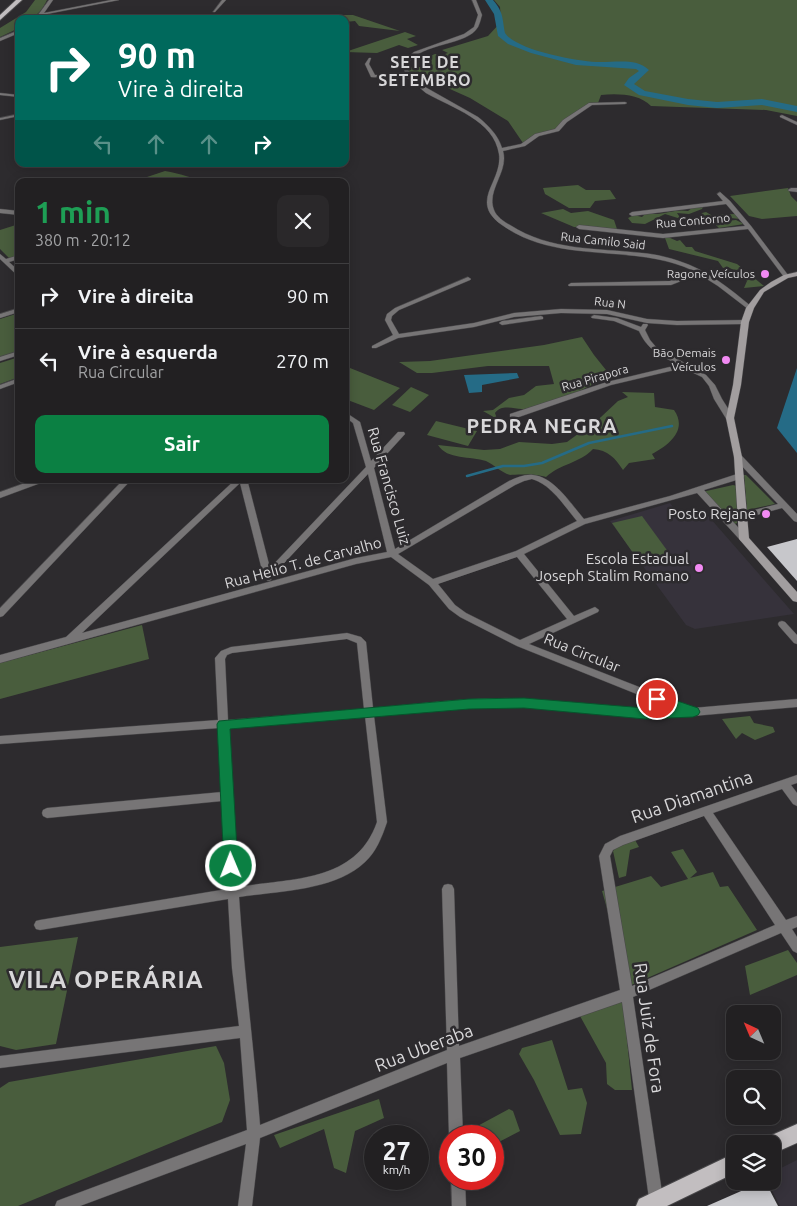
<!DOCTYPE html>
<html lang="pt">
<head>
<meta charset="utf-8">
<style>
	body { margin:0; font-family:Ubuntu,sans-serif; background:#2a282a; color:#f1f3f6; height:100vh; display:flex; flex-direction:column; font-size:19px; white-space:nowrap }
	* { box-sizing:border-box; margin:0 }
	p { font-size:16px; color:#a2a3a5 }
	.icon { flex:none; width:28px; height:28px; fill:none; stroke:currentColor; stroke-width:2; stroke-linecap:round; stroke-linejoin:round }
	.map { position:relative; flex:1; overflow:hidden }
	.sheet { position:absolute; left:15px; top:178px; width:334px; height:305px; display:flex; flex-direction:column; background:#222022; border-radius:10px; box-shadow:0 2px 12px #0003,0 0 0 1px #3f3e40 }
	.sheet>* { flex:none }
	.top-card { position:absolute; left:15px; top:15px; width:334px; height:152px; border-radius:10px; box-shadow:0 2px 12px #0003,0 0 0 1px #3f3e40; background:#00695c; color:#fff; overflow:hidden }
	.needle { width:32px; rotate:316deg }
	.controls { position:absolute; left:726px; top:1005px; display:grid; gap:10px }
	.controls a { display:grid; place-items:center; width:55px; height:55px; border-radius:10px; background:#222022; box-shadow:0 2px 12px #0003,0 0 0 1px #3f3e40; font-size:25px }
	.speed { position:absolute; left:364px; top:1125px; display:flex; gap:10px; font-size:25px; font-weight:700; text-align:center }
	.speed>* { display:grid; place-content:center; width:65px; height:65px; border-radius:50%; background:#222022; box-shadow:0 2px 12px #0003,0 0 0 1px #3f3e40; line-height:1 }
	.speed small { font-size:12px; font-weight:400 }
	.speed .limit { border:8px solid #d22; background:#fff; color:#111 }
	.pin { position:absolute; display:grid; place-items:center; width:42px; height:42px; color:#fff; margin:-21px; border:2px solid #fff; border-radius:50%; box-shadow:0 1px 5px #0007 }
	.me { position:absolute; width:55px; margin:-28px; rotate:359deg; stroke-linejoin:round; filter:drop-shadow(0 0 4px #0008) }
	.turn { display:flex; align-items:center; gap:18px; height:105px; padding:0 20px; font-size:22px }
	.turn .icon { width:65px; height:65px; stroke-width:2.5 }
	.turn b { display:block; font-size:35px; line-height:42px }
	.lanes { display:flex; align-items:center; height:48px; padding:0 20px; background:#0003; justify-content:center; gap:25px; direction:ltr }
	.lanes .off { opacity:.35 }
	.round { display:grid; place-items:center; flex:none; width:52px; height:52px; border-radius:10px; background:#2a282a }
	.headline { display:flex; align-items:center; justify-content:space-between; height:85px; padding:0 20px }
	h1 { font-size:30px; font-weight:600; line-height:38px; color:#1e9e55 }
	.cta { display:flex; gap:10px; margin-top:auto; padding:10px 20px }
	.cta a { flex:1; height:58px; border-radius:10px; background:#0b8043; color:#fff; font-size:20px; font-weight:600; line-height:58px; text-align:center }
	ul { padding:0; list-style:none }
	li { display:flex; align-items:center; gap:15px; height:65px; padding:0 20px; border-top:1px solid #3f3e40 }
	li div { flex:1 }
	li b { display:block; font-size:19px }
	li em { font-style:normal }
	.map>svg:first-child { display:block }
</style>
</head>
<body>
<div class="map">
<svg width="797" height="1206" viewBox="0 0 797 1206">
	<rect width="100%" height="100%" fill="#2d2b2e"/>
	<g fill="#36323b">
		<path d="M670,503L680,516L703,510L794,614L695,629L686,625L610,521Z"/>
		<path d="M797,1160V1206H780L767,1181H772L773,1172Z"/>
	</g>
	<g fill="#495d3d">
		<path d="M35,0H47C40,14 35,19 19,19V28L0,37V28L26,12Z"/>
		<path d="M494,0H797V116L766,110L651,106C640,94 617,93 601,95L598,103L585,106L559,128L523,143L508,121L470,98L432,81L442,79L437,73L424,78L421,74L411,76L407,72V67H422V60L414,56L418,53L430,56L435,54L442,55L448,53L442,50L488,36L501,22L500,7Z"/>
		<path d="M336,15H353L400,31L359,26L355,21L345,22V19H317Z"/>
		<path d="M405,32L416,36L407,39L418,45L408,48L399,45L377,53L345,52Z"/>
		<path d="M165,171C180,173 192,179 207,181L141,179Z"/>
		<path d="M578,185L586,190H610L616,199L595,201L590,208H569L545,194L543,188Z"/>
		<path d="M788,188L791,196L797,202V216L762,219L749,216L730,196Z"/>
		<path d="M703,207L702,209L689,214L677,213L681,219L665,214L645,224L632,223L628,218L634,215L642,217L646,213C660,217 674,208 688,211L692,208Z"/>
		<path d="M563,209L571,213L588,211L614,220L618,232L574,227L541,213Z"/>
		<path d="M706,212L711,215L735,214L740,219L731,218L726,221L736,220L744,224L719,228L713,222L719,220C712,219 706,219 700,216L702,213Z"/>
		<path d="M19,224V256L10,259L0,249V230Z"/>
		<path d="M668,237L677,241L680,240L686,247H692L695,251L737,264L764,286L744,288L747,281L741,274L728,267L723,268L718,261L669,249L665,238Z"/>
		<path d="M19,313V352L0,358V319Z"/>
		<path d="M582,337L594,355L610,375C591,387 547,407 524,409C514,410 503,403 495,413L497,419L483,411L493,410L509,398L524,395L536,386L554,384L549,366H488L432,373H417L399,362L430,361L544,345Z"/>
		<path d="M19,357V377L0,384V363Z"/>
		<path d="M345,366L400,388L374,410L345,399Z"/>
		<path d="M411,387L429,395L410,412L392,405Z"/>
		<path d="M622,392L654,393L655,407L674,410C688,430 669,445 652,454L655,459L629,463L623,470C615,458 608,450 593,449C580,463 560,464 546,477C540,474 516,474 510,475C500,472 495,465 486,461C471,456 447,460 438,445L484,450L500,449L519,442L552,444L567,442L601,417L618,401L628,397Z"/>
		<path d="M436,421L477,431L468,446L427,435Z"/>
		<path d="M744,475H746L775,504L747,510Z"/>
		<path d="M733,485L737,486V523L735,524L702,492Z"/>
		<path d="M642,516L669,553L638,560L612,523Z"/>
		<path d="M142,625L149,659L0,699V663Z"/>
		<path d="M750,716L754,723L773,727L775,732L755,740L742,733L736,739L722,719Z"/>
		<path d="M635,840L639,847L630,850L626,876L619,878L613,851L618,845Z"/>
		<path d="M683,849L697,872L690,878L713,872L720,887L728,886L757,930L629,986L602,891L651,876L661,887L688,879L671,852Z"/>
		<path d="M78,937L56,1044L16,1050L0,1046V947Z"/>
		<path d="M788,950L797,963V975L750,995L745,966Z"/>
		<path d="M623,999L632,1090H615L607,1084L606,1063L580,1016Z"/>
		<path d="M552,1040L568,1090L582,1088L587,1103L581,1134L560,1135L534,1080L519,1054L522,1048Z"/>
		<path d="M216,1046L224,1063L230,1100L222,1122L18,1206H0V1088L9,1082Z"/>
		<path d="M379,1099L384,1118L355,1131L346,1173L334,1168L324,1129L280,1148L274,1135Z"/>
		<path d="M509,1109L513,1111L520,1131L493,1145L492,1136H459Z"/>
	</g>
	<g fill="#256b86">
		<path d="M797,368V453L777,428Z"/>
		<path d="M517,373L519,378L482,385V392L469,393L464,375Z"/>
	</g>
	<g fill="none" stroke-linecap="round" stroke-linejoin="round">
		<path stroke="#256b86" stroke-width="2.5" d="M467,476L503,466H524L542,463L589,443L672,426"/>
		<path fill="#256b86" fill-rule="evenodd" d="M485,0H493C504,13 502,18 505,33C516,50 576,61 596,62C613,63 636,57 649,70L634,84L645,91L688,99L717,102L762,99L797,106V112L762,105L717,108L688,105L639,95L624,85L629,78L639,71L636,69L576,65L531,53L508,44L498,36L494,14Z"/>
	</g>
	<g fill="#c7c7cb">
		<path d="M797,539V581L767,547Z"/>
		<path d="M764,1181H765L778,1206H707Z"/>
	</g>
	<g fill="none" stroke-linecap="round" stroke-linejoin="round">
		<g stroke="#484749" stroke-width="1">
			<g id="street">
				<path d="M49,0H53L44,13L111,0H119L42,15L39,19H35Z"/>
				<path d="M222,0H226L215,12H213Z"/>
				<path d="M472,0H476L482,15C481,18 480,23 478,27C467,46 423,42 408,63C407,72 411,77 418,83L478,117C488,125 498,135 502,148L521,144L535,134L555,129L563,120L589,103L625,102L627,103L625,104L592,105L567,122L559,131L539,136L525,146L503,151C509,172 486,190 494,210C496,216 504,222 510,225C550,251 597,248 642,253C655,254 667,257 679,261C707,270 729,288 752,307V309H748L718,286L699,274L671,285L569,286L568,285L571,283L670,281L694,271C634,242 559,266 502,225C468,201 503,182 499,154C494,120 452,108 426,93C421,89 410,78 405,77C395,75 382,78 371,77L365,64L369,58H371L369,64L375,75H406C401,64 406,58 414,52L464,34L474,27L478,15Z"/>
				<path d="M19,30V33L0,41V38Z"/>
				<path d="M0,93L19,95V97L0,95Z"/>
				<path d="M19,114V116L0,120V118Z"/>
				<path d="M782,115L797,122V125L780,117V116Z"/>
				<path d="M791,188H797V192L789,191L788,190Z"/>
				<path d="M720,192L730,201L751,226L788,275V277H784L748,229L663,238L579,229L576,227L579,225L663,234L745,226L726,204L632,216L629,214L632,212L723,201L717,194Z"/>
				<path d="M0,209L19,211V215L0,213Z"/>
				<path d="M0,254L6,259L19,255V259L9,262L19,271V277L0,259Z"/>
				<path d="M468,277L471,279L470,280L399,310L392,316L391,320L399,334L474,323L514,313L561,309L607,310L647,319L677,321L745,320L748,322L745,324L677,325L647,323L607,314L561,313L514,317L474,327L398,338L376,348H372V346L393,335L385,320L387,314L395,308Z"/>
				<path d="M19,308V312L0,318V314Z"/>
				<path d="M594,315L617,318L641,327L643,324H647L648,325L645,330L650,340L656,347L706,375L715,385L722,399L734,418L733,420H727L714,399L709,386L702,377L683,368L611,385L516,418H510V414L607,382L678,365C661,355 648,351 639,331L614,321L592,318L591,317Z"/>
				<path d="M541,316L543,317V319L502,325L499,323L502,321Z"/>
				<path d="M19,351V355L0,361V357Z"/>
				<path d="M19,378V382L0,389V385Z"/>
				<path d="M345,412L360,422L371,461L398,432H404L405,434L374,468L395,549L509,481C516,478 525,474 533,475C554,477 571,504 584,519L670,496L737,474H743L744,476L743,478L704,490L747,537L748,539L747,541H741L697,493L585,524L524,554L574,616L595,607L599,610L598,612L529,644L693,708L797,699V707L693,716L645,718L524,707L469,708L374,716L387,822C382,837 376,852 365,862C335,891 277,891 239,897C244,973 254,1049 260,1125L447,1050L442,889L444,885L448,884L452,885L454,889L459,1046L620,990L599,856L605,844L620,836L797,775V783L791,785L797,793V806L793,804L782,789L713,813L786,920L797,916V927L792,929L797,937V953L793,951L781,933L633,997L664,1206H650L622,1002L460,1058L463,1136H450V1137L449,1136L447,1063L260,1138L252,1206H238L246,1144L80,1206H55L57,1201L62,1199L247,1130L240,1038L0,1068V1056L239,1026L232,968L228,899L40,930L36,929L34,925L36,921L40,920L227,889L222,801L47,818L43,816L42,813L43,810L47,808L222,792L219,728L0,744V736L218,720L215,658L221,651L231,647L347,633L361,637L366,642L373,708C424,704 475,696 526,699C575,702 624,711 674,709L517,646L460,617L449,609L429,585L391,557L356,564L0,663V655L66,637L236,479H247L270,568L366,467L353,423L345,417ZM368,474L387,552L356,558L82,633L240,483L264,578L268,581L271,580L272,576ZM532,479C551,484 565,507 577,521L516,551L433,579L398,554L515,485L524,481ZM517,557L567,619L520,640L466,613L455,605L438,584ZM347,639L357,643L364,709L228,720L225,659L227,655L232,653ZM365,716L377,822C356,883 291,878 238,887L229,728ZM704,816L775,925L632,986L610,856L613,850L623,845Z"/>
				<path d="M735,455H741L797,514V522L794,521L782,508L742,519L739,518L738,516L739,514L778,504L735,459L734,457Z"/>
				<path d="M36,479H47L46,481L0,498V492Z"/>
				<path d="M124,479H132L3,616L0,617V608Z"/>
				<path d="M782,621L785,622L797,635V644L794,643L779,626L778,624L779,622Z"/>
				<path d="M451,1179H465L466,1206H452Z"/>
			</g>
		</g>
		<g stroke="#484749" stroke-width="1">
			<path id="secondary" d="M797,272V276L788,278L764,292L754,308L749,322L741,385L734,418L742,457L749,538L797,592V602L793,601L739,539L734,457L726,418L733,385L741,322L746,308L760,290L771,282L784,275Z"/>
		</g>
		<g stroke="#484749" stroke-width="2">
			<g id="primary">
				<path d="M16,0H22L0,20V15Z"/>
				<path d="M797,1124V1143L772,1154V1144H763L765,1138Z"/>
				<path d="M735,1153V1173L667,1206H636L639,1199Z"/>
			</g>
		</g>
		<use href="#street" fill="#777576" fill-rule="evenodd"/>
		<use href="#secondary" fill="#a29e9f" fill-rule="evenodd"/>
		<use href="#primary" fill="#c2bec0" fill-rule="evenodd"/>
	</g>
	<path fill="#0b8043" stroke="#07532c" d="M657,694L698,708L700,712L698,715L693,717L645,719L524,708L469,709L230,729L238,866L236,871L231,873L226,871L224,866L217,724L219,721L469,699L524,698L645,708H667L652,702L651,699L652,695Z"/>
	<g fill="#f28af3" stroke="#2d2b2e" stroke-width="2">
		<circle cx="765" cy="274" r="5"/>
		<circle cx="726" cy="360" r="5"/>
		<circle cx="766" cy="514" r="5"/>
		<circle cx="699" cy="568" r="5"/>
	</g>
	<g text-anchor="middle" stroke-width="5" stroke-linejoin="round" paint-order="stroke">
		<g font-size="12" fill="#d8d7d9" stroke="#2d2b2e">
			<text transform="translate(693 221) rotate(-5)" y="4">Rua Contorno</text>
			<text transform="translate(603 241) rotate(6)" y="4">Rua Camilo Said</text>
			<text transform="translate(610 303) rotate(7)" y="4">Rua N</text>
			<text transform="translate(595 378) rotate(-16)" y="4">Rua Pirapora</text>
		</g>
		<g font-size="12" fill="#d8d7d9" stroke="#2d2b2e" text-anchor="end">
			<text x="755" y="278">Ragone Veículos</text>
			<text x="716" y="357">Bão Demais<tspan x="716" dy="14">Veículos</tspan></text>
		</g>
		<g font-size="15" fill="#d8d7d9" stroke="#2d2b2e">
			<text transform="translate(389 486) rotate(74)" y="5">Rua Francisco Luiz</text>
			<text transform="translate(303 563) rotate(-15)" y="5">Rua Helio T. de Carvalho</text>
			<text transform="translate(582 653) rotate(22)" y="5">Rua Circular</text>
		</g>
		<g font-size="15" fill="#d8d7d9" stroke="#2d2b2e" text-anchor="end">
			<text x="756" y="519">Posto Rejane</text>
			<text x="689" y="564">Escola Estadual<tspan x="689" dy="17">Joseph Stalim Romano</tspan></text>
		</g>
		<g font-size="16" font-weight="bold" letter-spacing="1" fill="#d8d7d9" stroke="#2d2b2e">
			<text x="425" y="68">SETE DE<tspan x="425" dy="18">SETEMBRO</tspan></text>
		</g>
		<g font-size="18" fill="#d8d7d9" stroke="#2d2b2e">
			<text transform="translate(692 797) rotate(-19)" y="6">Rua Diamantina</text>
			<text transform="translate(649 1028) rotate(82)" y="6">Rua Juiz de Fora</text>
			<text transform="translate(424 1048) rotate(-21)" y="6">Rua Uberaba</text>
		</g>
		<g font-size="20" font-weight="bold" letter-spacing="1" fill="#d8d7d9" stroke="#2d2b2e">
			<text x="542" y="433">PEDRA NEGRA</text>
		</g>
		<g font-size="24" font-weight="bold" letter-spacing="1" fill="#d8d7d9" stroke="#2d2b2e">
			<text x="106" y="988">VILA OPERÁRIA</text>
		</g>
	</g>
</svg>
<div class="controls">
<a><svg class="needle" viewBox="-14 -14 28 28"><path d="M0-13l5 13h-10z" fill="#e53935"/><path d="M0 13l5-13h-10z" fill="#a2a3a5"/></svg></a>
<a><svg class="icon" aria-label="search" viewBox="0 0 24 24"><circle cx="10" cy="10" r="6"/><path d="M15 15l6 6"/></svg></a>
<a><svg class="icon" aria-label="layers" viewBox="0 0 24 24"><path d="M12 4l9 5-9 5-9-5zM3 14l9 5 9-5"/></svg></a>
</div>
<div class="speed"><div>27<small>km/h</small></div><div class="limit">30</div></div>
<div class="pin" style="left:657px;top:699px;background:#d93025"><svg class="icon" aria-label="arrive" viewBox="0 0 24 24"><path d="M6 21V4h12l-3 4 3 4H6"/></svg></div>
<svg class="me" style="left:231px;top:866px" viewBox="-20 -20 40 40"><circle r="17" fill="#0b8043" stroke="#fff" stroke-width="3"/><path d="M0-11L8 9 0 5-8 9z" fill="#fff"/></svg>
<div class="top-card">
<div class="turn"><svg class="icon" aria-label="right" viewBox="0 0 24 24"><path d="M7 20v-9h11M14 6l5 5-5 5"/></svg><div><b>90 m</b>Vire à direita</div></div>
<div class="lanes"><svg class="icon off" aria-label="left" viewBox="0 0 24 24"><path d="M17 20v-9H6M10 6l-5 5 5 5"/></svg><svg class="icon off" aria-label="ahead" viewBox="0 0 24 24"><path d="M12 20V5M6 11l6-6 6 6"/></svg><svg class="icon off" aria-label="ahead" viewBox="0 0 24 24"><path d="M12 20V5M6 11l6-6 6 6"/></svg><svg class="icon" aria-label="right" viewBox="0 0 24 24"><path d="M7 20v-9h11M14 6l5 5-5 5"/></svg></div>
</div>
<section class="sheet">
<div class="headline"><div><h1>1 min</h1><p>380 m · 20:12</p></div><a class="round"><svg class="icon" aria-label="close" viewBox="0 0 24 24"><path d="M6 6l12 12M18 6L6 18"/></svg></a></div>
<ul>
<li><svg class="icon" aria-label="right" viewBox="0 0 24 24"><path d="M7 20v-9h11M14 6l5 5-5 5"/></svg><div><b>Vire à direita</b></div><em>90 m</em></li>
<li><svg class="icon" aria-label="left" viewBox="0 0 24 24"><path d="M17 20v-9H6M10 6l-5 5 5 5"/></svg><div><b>Vire à esquerda</b><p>Rua Circular</p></div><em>270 m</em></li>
</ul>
<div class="cta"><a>Sair</a></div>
</section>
</div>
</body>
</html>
